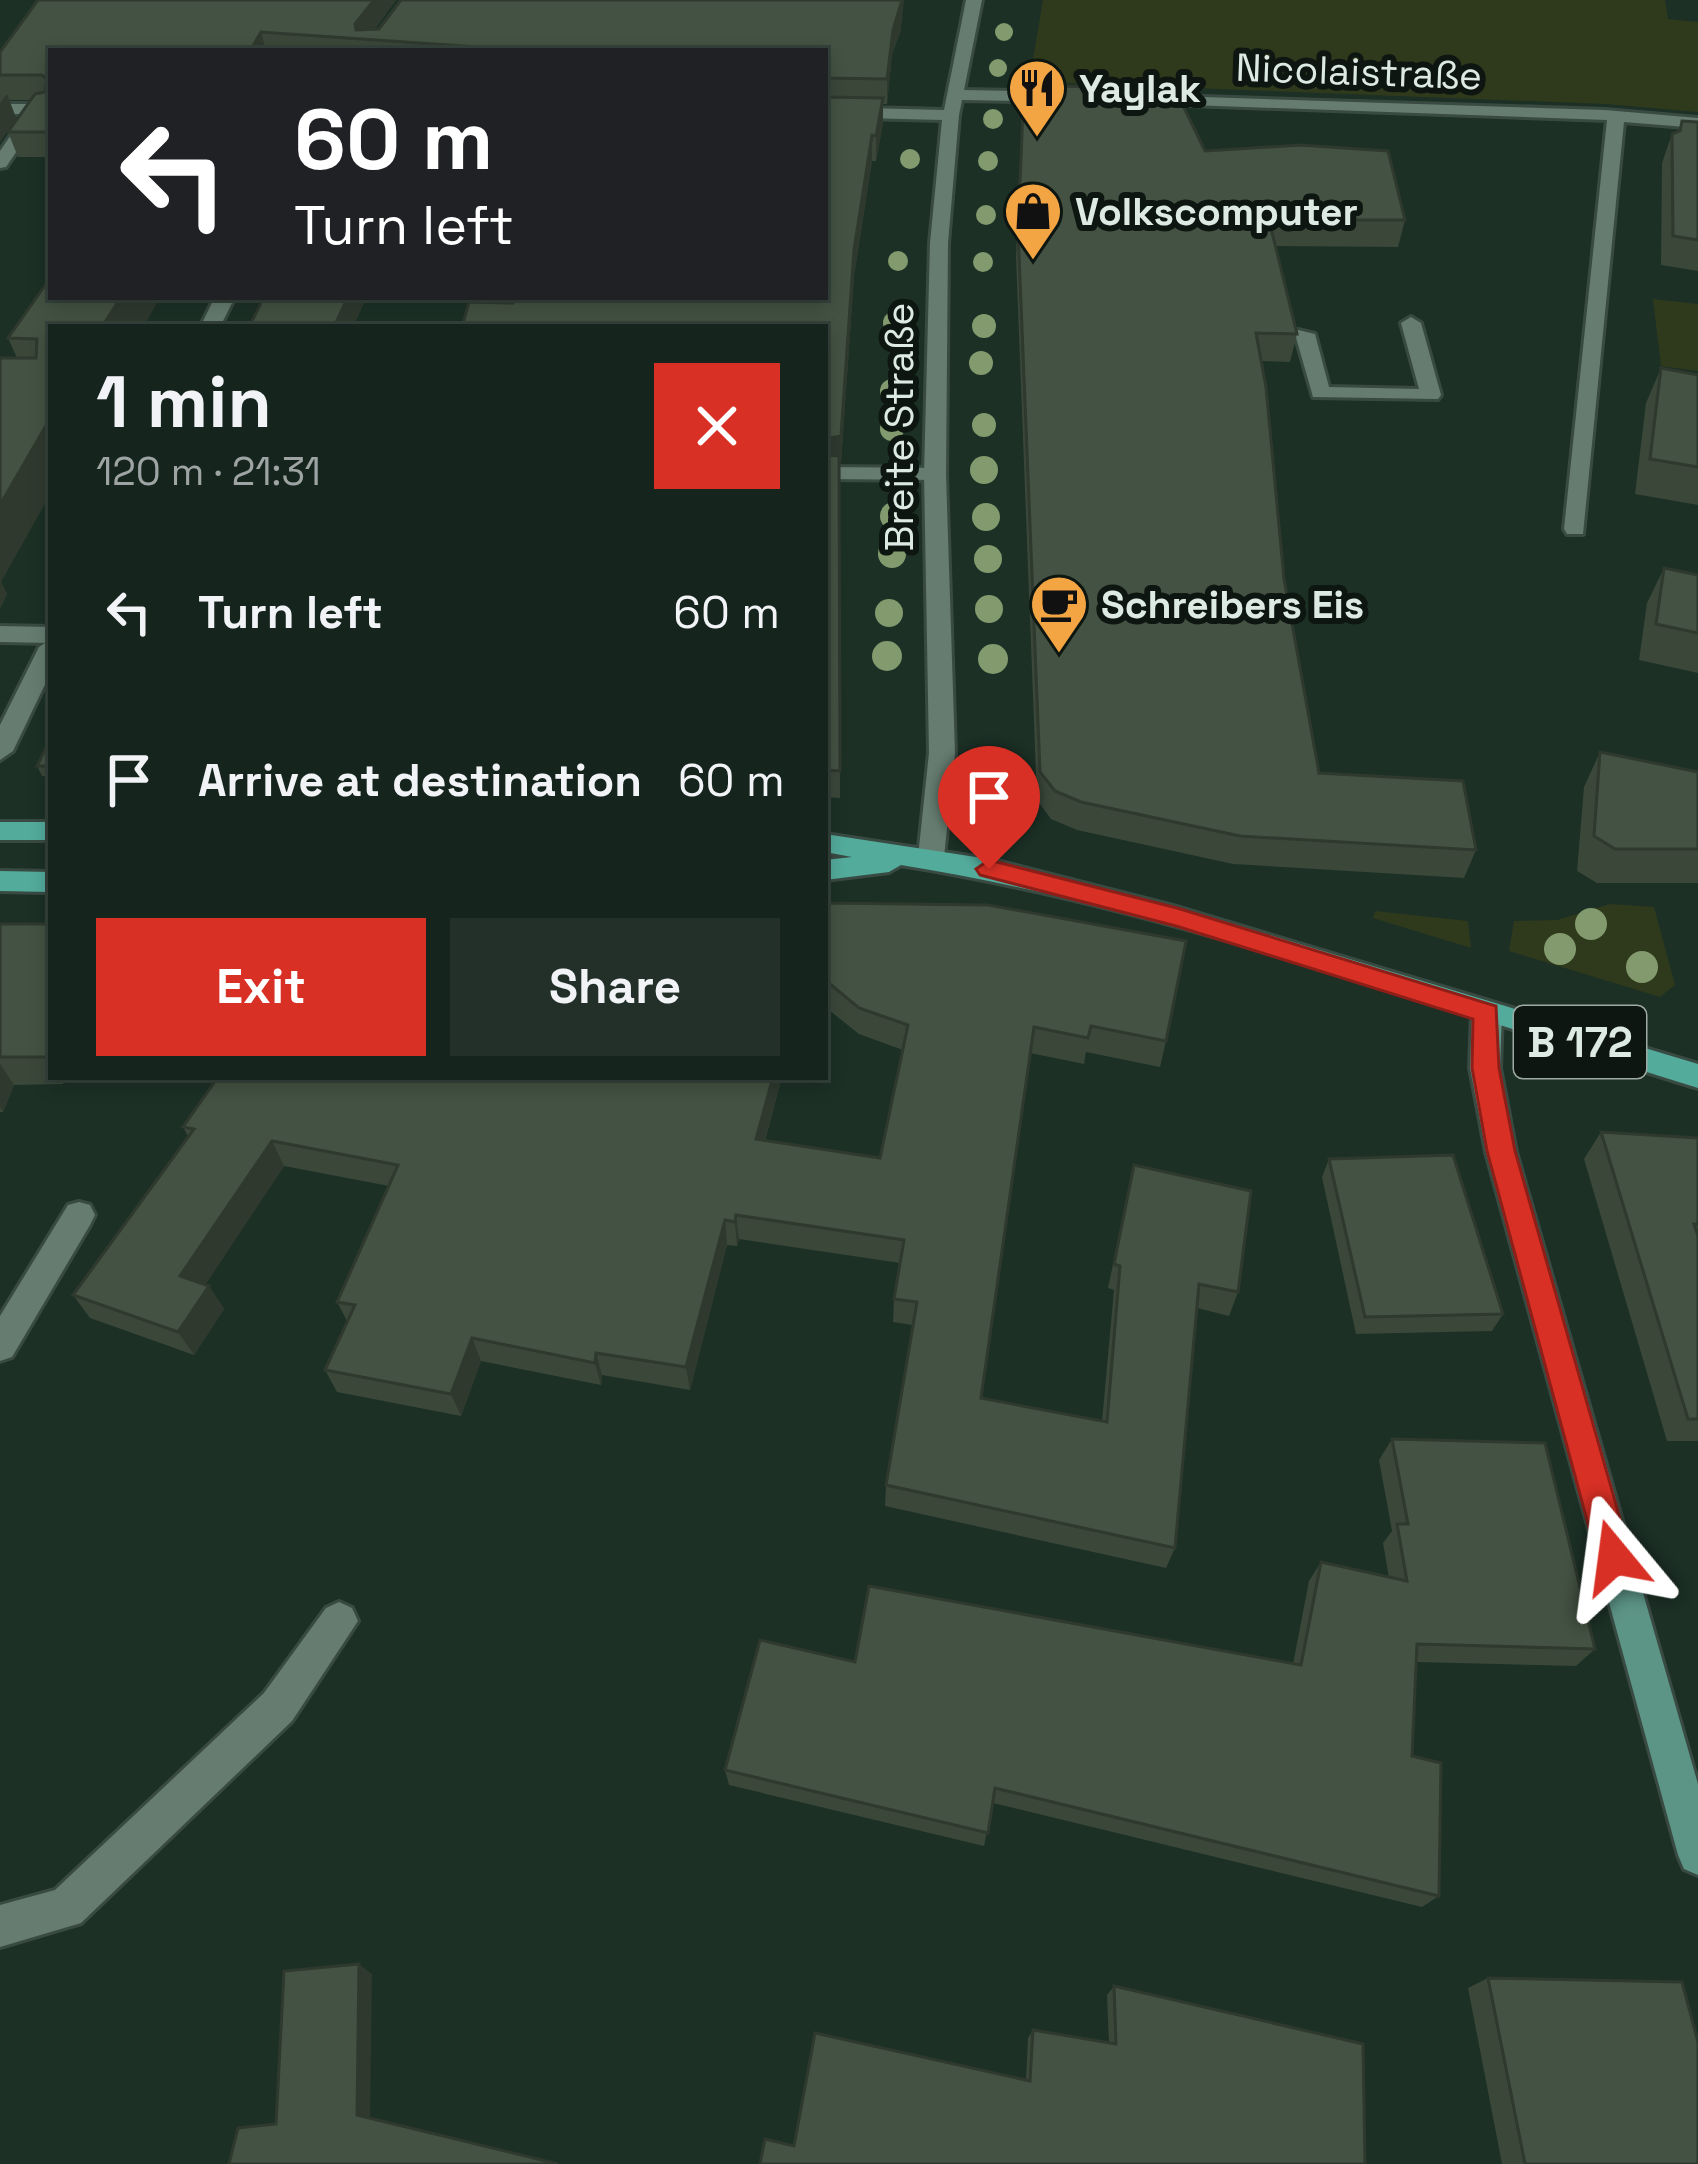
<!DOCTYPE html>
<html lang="en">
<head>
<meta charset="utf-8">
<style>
	body { margin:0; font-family:"Space Grotesk",sans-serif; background:#223029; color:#f1f3f6; height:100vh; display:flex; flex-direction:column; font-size:45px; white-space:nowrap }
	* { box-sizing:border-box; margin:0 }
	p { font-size:39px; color:#9da4a3 }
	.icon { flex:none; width:66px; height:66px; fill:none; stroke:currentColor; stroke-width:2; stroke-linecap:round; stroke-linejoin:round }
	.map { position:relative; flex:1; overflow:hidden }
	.drawer { position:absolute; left:48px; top:324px; width:780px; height:756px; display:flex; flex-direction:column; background:#15241c; border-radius:0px; box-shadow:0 6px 18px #0003,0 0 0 3px #34413b }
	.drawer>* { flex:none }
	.hud { position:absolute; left:48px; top:48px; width:780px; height:252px; border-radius:0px; box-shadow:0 6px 18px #0003,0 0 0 3px #34413b; background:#202124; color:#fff; overflow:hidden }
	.pin { position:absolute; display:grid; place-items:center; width:102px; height:102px; color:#fff; margin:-123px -51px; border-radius:50% 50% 50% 0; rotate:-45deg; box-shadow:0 0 12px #0007 }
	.pin .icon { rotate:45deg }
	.me { position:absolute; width:132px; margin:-66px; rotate:344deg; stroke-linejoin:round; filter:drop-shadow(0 0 9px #0008) }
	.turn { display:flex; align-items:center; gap:42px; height:252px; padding:0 48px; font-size:54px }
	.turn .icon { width:156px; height:156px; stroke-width:2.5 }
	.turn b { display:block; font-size:84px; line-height:102px }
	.round { display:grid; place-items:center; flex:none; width:126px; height:126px; border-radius:0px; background:#223029 }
	.overview { display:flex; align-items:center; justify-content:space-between; height:204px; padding:0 48px }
	h1 { font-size:72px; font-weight:800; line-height:90px }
	.action { display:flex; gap:24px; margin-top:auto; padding:24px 48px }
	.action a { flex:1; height:138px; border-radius:0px; background:#d93025; color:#fff; font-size:48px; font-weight:800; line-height:138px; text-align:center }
	.action a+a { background:#223029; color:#f1f3f6 }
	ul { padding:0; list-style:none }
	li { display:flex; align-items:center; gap:36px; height:168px; padding:0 48px }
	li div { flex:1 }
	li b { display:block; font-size:45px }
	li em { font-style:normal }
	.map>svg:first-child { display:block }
</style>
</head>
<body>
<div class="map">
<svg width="1698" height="2164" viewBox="0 0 1698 2164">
	<rect width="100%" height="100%" fill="#1c3026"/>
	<g fill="#2f3a1c">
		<path d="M1043,0H1665L1668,19L1698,22V112L1606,104L1062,83L1037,78L1031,71Z"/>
		<path d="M1653,299L1698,304V371L1661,366Z"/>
		<path d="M1610,904L1654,907L1675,985L1660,997L1509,951L1514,921L1557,920Z"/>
		<path d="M1375,911L1468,921L1471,948L1373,918Z"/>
	</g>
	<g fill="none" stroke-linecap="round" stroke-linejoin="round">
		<g stroke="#394a42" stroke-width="6">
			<g id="service">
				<path d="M28,110L42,114L6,167L0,168V151Z"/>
				<path d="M1411,317L1421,323L1441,395L1438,399L1313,397L1295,334L1298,330L1315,334L1329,387L1419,389L1401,323Z"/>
				<path d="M825,467L935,468L946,474L935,480L825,479Z"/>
				<path d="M0,626L51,627V643L0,642Z"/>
				<path d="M79,1202L90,1205L95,1215L90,1225L12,1357L0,1361V1316L68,1205Z"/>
				<path d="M339,1602L352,1608L358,1621L292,1721L81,1923L0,1947V1905L55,1890L264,1693L326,1608Z"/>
			</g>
		</g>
		<g stroke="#394a42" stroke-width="6">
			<g id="minor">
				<path d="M966,0H982L964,90L1064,92L1072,97L1064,102L962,100L959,115L948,243L946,474L955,753L944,857L931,867L918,857L929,753L924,474L930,243L942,120L825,117V107L944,110Z"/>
				<path d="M1142,95L1605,110L1698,118V128L1624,122L1583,534H1567L1564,529L1607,120L1136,103V97Z"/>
				<rect x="0" y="104" width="51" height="10"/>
				<path d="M215,297H235L220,327H200Z"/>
				<path d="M51,639V672L13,751L0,760V725L39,647Z"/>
			</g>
		</g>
		<g stroke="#394a42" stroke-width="6">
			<path id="secondary" d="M1487,1002L1497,1005L1502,1013L1500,1068L1516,1152L1698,1784V1875L1684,1869L1678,1855L1486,1152L1470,1068L1472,1013L1477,1005Z"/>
		</g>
		<g stroke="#394a42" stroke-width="6">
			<g id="primary">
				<rect x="0" y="822" width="51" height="18"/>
				<path d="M825,834L989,859L1177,907L1698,1064V1088C1438,1008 1169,908 901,865L889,872L825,880V860L852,857L825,852Z"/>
				<path d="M0,871L51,872V892L0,891Z"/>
			</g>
		</g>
		<use href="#service" fill="#667c70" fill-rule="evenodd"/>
		<use href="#minor" fill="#667c70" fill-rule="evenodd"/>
		<use href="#secondary" fill="#5c9486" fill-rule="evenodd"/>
		<use href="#primary" fill="#53ab9b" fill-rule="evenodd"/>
	</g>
	<g fill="#829a6d">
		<circle cx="1004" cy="32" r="9"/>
		<circle cx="998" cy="68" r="9"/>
		<circle cx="993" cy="119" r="10"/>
		<circle cx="910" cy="159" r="10"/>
		<circle cx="988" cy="161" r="10"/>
		<circle cx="986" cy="215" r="10"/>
		<circle cx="898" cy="261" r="10"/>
		<circle cx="983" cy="262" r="10"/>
		<circle cx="895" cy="323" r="12"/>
		<circle cx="984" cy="326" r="12"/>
		<circle cx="981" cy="363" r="12"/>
		<circle cx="892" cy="391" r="12"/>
		<circle cx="984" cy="425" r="12"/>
		<circle cx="892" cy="429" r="12"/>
		<circle cx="984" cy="470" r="14"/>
		<circle cx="894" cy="516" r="14"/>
		<circle cx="986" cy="517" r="14"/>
		<circle cx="892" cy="554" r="14"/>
		<circle cx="988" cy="559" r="14"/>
		<circle cx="989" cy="609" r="14"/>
		<circle cx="889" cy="613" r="14"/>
		<circle cx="887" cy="656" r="15"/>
		<circle cx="993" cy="659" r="15"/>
		<circle cx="1591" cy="924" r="16"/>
		<circle cx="1560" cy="949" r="16"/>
		<circle cx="1642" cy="967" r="16"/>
	</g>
	<g fill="#3a4739">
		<path d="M38,0H396L374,30H901L892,54L887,104H883V123L876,161H872L854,276L841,463H839L840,798L825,797V327L513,303L825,297V51H51V157H18L8,132L31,100H9L16,118L0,142V52Z"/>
		<path d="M1024,85L1205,151L1405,220L1398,247L1275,246L1297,334L1290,362L1261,361L1284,579L1319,773L1476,850L1464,878L1233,864L1077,830L1051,819L1037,800L1016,257Z"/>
		<path d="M1682,121L1698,122V271L1661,265L1662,163L1672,134L1678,132Z"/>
		<path d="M51,297H160L143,327H51L1,582L7,594L0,608V358H17L8,338Z"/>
		<path d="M1661,368L1698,375V505L1635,494L1646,403Z"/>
		<path d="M1664,568L1698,575V673L1639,660L1647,603Z"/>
		<path d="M51,737V777L42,776L37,766Z"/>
		<path d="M1600,752L1698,772V883H1597L1577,871L1584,787Z"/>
		<path d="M825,903L1166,1041L1160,1067L1086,1052L1084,1064L1030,1053L981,1398L1102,1421L1114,1290L1108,1288L1134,1165L1238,1292L1229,1316L1197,1308L1175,1548L1166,1568L885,1506L886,1485L913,1325L893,1322L894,1299L900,1263L739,1239L737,1246L727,1245L690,1390L602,1375L601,1385L481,1361L461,1416L337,1392L325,1370L347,1321L337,1302L389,1186L284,1166L205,1285L209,1286L224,1309L194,1355L90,1318L73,1295L188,1136L183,1127L782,1077L765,1141L880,1158L903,1050L859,1034L825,1007Z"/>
		<path d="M0,924H51V1077H65L63,1084L14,1085L3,1112H0Z"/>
		<path d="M1601,1132L1698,1138V1441H1667L1584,1159Z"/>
		<path d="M1329,1159L1503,1314L1492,1331L1356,1334L1322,1177Z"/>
		<path d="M1392,1439L1595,1649L1576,1666L1416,1662L1412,1756L1439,1896L1422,1907L993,1803L984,1846L729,1785L725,1770L855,1662L1293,1664L1309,1581L1321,1562L1389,1578L1383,1543L1392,1531L1379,1460Z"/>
		<path d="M1488,1978L1698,2164H1502L1468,1988Z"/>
		<path d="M1114,1986L1365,2164L794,2146L1026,2080L1028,2038L1033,2030L1109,2043L1107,1995Z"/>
	</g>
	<g fill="#2f392e">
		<path d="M374,0H396L367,40L358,39L355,24Z"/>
		<path d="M902,0H904L901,30L892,54L887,104V79L893,30Z"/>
		<path d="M261,32L266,51H250Z"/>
		<path d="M7,94L16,118L0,142V103Z"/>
		<path d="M883,98V123L876,161V136Z"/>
		<path d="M872,135V161L854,276L841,463H839L840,798L839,463L825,466V439Z"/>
		<path d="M121,297H160L143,327H102Z"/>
		<path d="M348,297H367L353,327H334Z"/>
		<path d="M51,417V493L1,582L7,594L0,608V505Z"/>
		<path d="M51,1042V1065L46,1057Z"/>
		<path d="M0,1064L14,1085L3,1112L0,1107Z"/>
		<path d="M773,1077H782L758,1165L756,1139Z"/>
		<path d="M272,1141L284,1166L195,1300L180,1276Z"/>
		<path d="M736,1215L739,1239L737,1246L735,1222Z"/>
		<path d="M725,1220L727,1245L690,1390L686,1367Z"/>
		<path d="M209,1286L224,1309L194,1355L178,1332Z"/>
		<path d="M472,1338L481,1361L461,1416L451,1394Z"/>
		<path d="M596,1353L602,1375L601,1385L595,1363Z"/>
		<path d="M359,1964L372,1974L370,2121L357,2115Z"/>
	</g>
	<g fill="#435242" stroke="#2f392e" stroke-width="3">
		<path d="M38,0H374L355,24L356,30L379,29L401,0H902L893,30L887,79L825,78V51H469L476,47L261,32L250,51H51V132H8L35,94L45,92L47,79L42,75H0V52Z"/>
		<path d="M1024,85L1175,89L1205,151L1300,145L1388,151L1405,220H1269L1297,334L1256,333L1266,387L1284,579L1319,773L1463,781L1476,850L1240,836L1081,802L1055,791L1040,772L1018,230Z"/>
		<path d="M825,97L883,98L876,136L872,135L854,250L841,436L825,439V327H462L469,302L513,303L515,297H825Z"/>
		<path d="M1682,121L1698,122V240L1673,236L1672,134L1680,131Z"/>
		<path d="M51,277V297H121L102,327H51V417L0,505V358H36L37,339L8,338Z"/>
		<path d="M264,297H348L334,327H249Z"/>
		<path d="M1661,368L1698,375V467L1650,459Z"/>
		<path d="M825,455L839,456L840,771L825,770Z"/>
		<path d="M1664,568L1698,575V633L1656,624Z"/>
		<path d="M51,737V766H37Z"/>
		<path d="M1600,752L1698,772V849H1615L1594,836Z"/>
		<path d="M825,903L988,905L1186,941L1166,1041L1091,1026L1088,1038L1034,1027L981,1398L1107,1422L1120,1266L1114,1264L1134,1165L1251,1191L1238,1292L1199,1284L1175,1548L886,1485L917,1302L894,1299L904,1240L736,1215L735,1222L725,1220L686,1367L596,1353L595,1363L472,1338L451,1394L325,1370L355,1305L337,1302L398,1165L272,1141L180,1276L209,1286L178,1332L73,1295L194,1129L183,1127L218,1077H773L756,1139L880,1158L908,1025L859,1008L825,980Z"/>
		<path d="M0,924H51V1042L46,1057H0Z"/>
		<path d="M1601,1132L1698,1138V1224H1694L1698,1236V1419H1688Z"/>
		<path d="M1453,1155L1503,1314L1365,1317L1329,1159Z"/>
		<path d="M1392,1439L1545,1443L1595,1649L1417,1644L1412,1756L1441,1763L1439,1896L995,1788L988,1833L725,1770L760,1640L855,1662L869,1586L1301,1665L1321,1562L1407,1581L1397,1524H1408Z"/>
		<path d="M359,1964L357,2115L558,2164H229L238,2128L276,2124L284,1971Z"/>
		<path d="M1488,1978L1682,1982L1698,2042V2164H1525Z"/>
		<path d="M1114,1986L1363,2044L1365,2164H760L765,2139L794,2146L815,2033L1030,2081L1033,2030L1116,2044Z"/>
	</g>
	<path fill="#d93025" stroke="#8d1f18" stroke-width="3" d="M989,860L1177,908L1496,1006L1499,1068L1515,1151L1631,1557L1626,1568L1614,1573L1602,1568L1597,1557L1487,1151L1472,1068L1473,1019L1176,926L980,875L976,869Z"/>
	<defs>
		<g id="restaurant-pin" transform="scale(3)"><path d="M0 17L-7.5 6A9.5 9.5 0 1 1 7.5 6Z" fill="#f3a443" stroke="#0d1611"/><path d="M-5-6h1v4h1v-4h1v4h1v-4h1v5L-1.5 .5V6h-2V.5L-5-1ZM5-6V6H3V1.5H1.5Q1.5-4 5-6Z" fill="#111"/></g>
		<g id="shop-pin" transform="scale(3)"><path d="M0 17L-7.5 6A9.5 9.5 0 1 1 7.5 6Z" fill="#f3a443" stroke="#0d1611"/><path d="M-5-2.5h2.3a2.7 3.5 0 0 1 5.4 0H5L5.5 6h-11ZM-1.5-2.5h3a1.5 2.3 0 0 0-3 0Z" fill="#111"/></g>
		<g id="cafe-pin" transform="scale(3)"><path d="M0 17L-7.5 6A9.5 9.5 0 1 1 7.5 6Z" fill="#f3a443" stroke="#0d1611"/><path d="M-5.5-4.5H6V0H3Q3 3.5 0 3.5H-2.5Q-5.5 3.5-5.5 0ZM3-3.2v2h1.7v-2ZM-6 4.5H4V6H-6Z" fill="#111"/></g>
	</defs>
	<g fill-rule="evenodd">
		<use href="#restaurant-pin" x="1037" y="88"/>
		<use href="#shop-pin" x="1033" y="211"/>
		<use href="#cafe-pin" x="1059" y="604"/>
	</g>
	<g text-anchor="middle" stroke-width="12" stroke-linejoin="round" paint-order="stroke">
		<g font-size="39" fill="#ddeae3" stroke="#0d1611">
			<text transform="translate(1359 71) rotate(2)" y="14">Nicolaistraße</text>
			<text transform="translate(899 427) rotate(-90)" y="14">Breite Straße</text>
		</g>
		<g font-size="39" font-weight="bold" fill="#ddeae3" stroke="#0d1611" text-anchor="start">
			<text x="1079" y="102">Yaylak</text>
			<text x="1075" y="225">Volkscomputer</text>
			<text x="1101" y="618">Schreibers Eis</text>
		</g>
		<rect fill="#0d1611" stroke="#9faaa4" stroke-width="3" x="1514" y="1006" width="132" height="72" rx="9"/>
		<g font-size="42" font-weight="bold" fill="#ddeae3">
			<text x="1580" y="1057">B 172</text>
		</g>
	</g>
</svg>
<div class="pin" style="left:989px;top:869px;background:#d93025"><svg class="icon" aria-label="arrive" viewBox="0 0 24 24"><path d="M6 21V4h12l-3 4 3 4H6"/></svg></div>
<svg class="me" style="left:1614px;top:1557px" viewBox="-20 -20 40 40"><path d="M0-17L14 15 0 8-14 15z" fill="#d93025" stroke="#fff" stroke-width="4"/></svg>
<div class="hud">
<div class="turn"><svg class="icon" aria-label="left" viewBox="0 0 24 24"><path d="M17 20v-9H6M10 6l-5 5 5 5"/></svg><div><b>60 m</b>Turn left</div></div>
</div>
<section class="drawer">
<div class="overview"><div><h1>1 min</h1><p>120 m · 21:31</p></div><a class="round" style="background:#d93025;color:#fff"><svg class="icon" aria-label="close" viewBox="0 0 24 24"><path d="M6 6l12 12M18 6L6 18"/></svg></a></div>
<ul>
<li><svg class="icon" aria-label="left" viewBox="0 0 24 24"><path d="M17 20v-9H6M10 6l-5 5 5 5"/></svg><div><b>Turn left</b></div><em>60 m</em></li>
<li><svg class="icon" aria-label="arrive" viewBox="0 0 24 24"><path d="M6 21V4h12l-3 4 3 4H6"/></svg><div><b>Arrive at destination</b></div><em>60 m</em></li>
</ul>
<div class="action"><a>Exit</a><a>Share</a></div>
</section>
</div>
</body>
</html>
